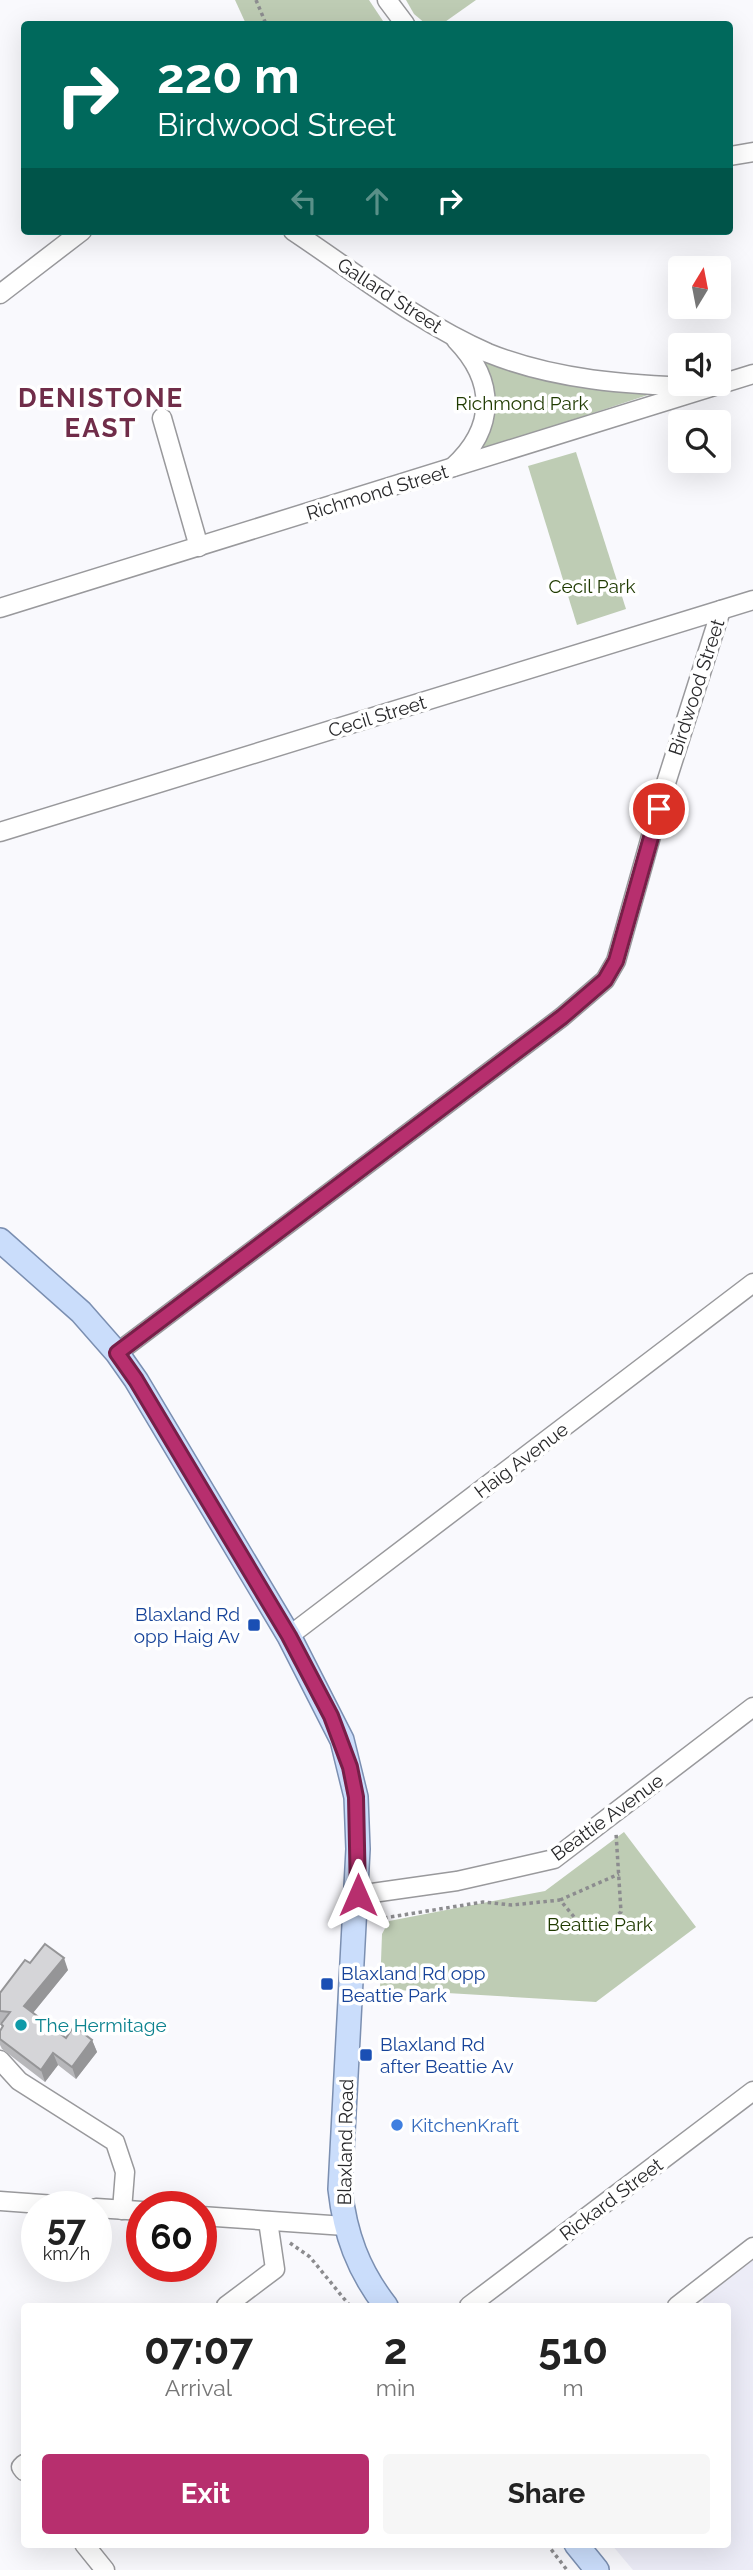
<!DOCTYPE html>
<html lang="en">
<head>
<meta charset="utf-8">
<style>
	body { margin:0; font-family:Raleway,sans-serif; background:#f6f6f6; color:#222; height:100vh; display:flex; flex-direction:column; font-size:26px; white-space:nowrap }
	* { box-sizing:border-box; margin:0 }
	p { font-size:23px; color:#767676 }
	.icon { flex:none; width:38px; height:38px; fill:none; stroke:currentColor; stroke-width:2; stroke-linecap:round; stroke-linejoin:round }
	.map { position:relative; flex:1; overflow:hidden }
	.drawer { position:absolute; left:21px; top:2303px; width:710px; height:245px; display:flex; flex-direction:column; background:#fff; border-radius:7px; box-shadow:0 7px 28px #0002 }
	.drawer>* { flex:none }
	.hud { position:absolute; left:21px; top:21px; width:712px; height:214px; border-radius:7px; box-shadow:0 7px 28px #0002; background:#00695c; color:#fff; overflow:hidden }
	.needle { width:46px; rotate:10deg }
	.tools { position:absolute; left:668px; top:256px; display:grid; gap:14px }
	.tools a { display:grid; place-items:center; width:63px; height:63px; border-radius:7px; background:#fff; box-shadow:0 7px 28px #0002; font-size:35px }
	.speed { position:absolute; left:21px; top:2191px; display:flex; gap:14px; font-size:35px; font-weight:700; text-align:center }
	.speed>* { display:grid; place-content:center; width:91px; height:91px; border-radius:50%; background:#fff; box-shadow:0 7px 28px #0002; line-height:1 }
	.speed small { font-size:18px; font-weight:400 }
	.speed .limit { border:10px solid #d22; background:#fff; color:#111 }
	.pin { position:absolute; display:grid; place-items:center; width:60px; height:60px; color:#fff; margin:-30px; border:4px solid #fff; border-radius:50%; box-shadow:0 2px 7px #0007 }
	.me { position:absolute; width:77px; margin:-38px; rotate:0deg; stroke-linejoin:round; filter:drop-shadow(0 0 5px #0008) }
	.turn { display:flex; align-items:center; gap:24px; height:147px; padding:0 21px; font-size:32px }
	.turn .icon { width:91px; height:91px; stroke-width:2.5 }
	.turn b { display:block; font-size:49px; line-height:60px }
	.lanes { display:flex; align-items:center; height:66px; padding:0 21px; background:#0003; justify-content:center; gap:35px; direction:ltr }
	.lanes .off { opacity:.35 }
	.eta { display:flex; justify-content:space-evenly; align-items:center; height:119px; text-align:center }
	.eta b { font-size:42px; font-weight:700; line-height:49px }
	.primary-button { display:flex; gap:14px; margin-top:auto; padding:14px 21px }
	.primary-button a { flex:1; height:80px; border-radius:7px; background:#b72f6e; color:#fff; font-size:28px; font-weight:700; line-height:80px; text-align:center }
	.primary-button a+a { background:#f6f6f6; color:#222 }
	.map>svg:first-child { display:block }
</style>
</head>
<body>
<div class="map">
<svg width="753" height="2570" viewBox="0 0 753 2570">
	<rect width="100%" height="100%" fill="#f9f9fd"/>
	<path fill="#ececf7" d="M753,2260V2570H633L612,2545L728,2544V2306H702L704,2298Z"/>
	<g fill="#beccb4">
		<path d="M235,0H369L385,24H246Z"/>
		<path d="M406,0H476L442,24H426L414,14Z"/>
		<path d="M473,351L660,391L478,451L484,441Z"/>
		<path d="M576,452L626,609L577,625L528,466Z"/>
		<path d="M624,1832L696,1927L596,2002L380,1989L382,1934L389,1921L545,1891Z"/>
	</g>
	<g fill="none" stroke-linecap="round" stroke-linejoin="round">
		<g stroke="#99999c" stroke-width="21">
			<g id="minor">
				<path d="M387,0L405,24"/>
				<path d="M730,156L753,152"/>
				<path d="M293,231C356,273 419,323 488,353C555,380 628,385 699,387"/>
				<path d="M0,294L82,231"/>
				<path d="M162,418L199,547"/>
				<path d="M453,467C496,428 496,381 456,340"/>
				<path d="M0,608L753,374"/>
				<path d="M0,832L753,600"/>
				<path d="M117,1353L562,1017L605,980L616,961L666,783L721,610"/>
				<path d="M289,1636L753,1283"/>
				<path d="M358,1895L457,1881L554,1859L753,1707"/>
				<path d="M0,2060L19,2081L115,2142L125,2172L122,2210"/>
				<path d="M0,2201L83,2207"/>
				<path d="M96,2208L142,2211"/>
				<path d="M201,2216L345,2226"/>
				<path d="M226,2306L275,2269L268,2221"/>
				<path d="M469,2306L753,2091"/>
				<path d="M677,2306L753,2247"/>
				<path d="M24,2464L21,2467L24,2471"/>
				<path d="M84,2544L105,2570"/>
			</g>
		</g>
		<g stroke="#7b8fb1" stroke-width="26">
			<g id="major">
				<path d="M0,1240L81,1312L117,1353L136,1380L289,1636L342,1740L356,1797L358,1849L340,2189C345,2234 358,2270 386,2306"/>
				<path d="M576,2544L597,2570"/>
			</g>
		</g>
		<g stroke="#8c8c8f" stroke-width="3.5" stroke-dasharray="3.5 3.5" stroke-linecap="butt">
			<path d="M256,0L266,24"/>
			<path d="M560,1900L619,1874"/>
			<path d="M384,1918L483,1902L512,1905L560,1900L580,1924L601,1927L621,1912L616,1833"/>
			<path d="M290,2243L310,2257L350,2306"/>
			<path d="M547,2544L567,2570"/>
		</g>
		<use href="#minor" stroke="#fff" stroke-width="18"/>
		<use href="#major" stroke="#caddfb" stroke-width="23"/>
	</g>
	<g fill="#b7b7ba">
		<path d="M30,1963L68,1970L33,2013L66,2038L92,2040L97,2052L76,2079L58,2065L45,2082L2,2049L0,2045V2031L2,2027L1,2023H0V1993Z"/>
		<path d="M667,2544H695L687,2547L670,2546Z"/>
	</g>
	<g fill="#959597">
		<path d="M64,1958L68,1970L28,2019L24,2006Z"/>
		<path d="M92,2040L97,2052L76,2079L72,2067Z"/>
		<path d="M53,2053L58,2065L45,2082L41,2070Z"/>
	</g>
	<path fill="#d5d5d8" stroke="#959597" stroke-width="2" d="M45,1944L64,1958L24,2006L66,2038L74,2026L92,2040L72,2067L53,2053L41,2070L0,2039V2031L3,2026L1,2024L10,2012L0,2011V1993L25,1960L30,1963Z"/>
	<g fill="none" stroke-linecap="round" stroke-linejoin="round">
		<g stroke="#771f48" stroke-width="18">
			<path id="route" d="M358,1895L356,1797L350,1767L331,1716L289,1636L136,1380L117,1353L562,1017L605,980L616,961L659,809"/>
		</g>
		<use href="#route" stroke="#b72f6e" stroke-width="12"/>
	</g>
	<g fill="#1a4fb4" stroke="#fff" stroke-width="2.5">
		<rect x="247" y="1618" width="14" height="14" rx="3.5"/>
		<rect x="320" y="1977" width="14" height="14" rx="3.5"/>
		<rect x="359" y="2048" width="14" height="14" rx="3.5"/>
	</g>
	<circle fill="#0f9aa8" stroke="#fff" stroke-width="2.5" cx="21" cy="2025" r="7"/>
	<circle fill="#3f7fe0" stroke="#fff" stroke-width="2.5" cx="397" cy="2125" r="7"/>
	<g text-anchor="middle" stroke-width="7" stroke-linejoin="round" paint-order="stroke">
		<g font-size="19" fill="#28282a" stroke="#fff">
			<text transform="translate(390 295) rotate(33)" y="7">Gallard Street</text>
			<text transform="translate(377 492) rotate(-17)" y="7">Richmond Street</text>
			<text transform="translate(696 687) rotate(-72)" y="7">Birdwood Street</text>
			<text transform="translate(377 716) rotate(-17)" y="7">Cecil Street</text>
			<text transform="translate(521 1460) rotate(-37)" y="7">Haig Avenue</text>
			<text transform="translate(607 1817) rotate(-36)" y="7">Beattie Avenue</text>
			<text transform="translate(345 2142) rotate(-89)" y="7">Blaxland Road</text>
			<text transform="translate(611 2199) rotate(-37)" y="7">Rickard Street</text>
		</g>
		<g font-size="19" fill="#1f3a00" stroke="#fff">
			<text x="522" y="410">Richmond Park</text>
			<text x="592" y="593">Cecil Park</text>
			<text x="600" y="1931">Beattie Park</text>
		</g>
		<g font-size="19" fill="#164399" stroke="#fff" text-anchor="start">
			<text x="240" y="1621" text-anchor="end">Blaxland Rd<tspan x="240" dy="22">opp Haig Av</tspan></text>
			<text x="341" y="1980">Blaxland Rd opp<tspan x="341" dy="22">Beattie Park</tspan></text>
			<text x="380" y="2051">Blaxland Rd<tspan x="380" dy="22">after Beattie Av</tspan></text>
		</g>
		<g font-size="19" fill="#0d838f" stroke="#fff" text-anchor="start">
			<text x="35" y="2032">The Hermitage</text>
		</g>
		<g font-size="19" fill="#366cbe" stroke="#fff" text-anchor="start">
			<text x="411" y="2132">KitchenKraft</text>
		</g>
		<g font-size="26" font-weight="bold" letter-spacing="2" fill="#702d49" stroke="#fff">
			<text x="101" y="407">DENISTONE<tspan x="101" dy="30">EAST</tspan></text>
		</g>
	</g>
</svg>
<div class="tools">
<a><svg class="needle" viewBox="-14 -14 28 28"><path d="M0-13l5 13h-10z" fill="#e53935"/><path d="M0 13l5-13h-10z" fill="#767676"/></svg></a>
<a><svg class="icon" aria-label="sound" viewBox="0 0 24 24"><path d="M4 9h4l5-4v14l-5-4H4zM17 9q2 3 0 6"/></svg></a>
<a><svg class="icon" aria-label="search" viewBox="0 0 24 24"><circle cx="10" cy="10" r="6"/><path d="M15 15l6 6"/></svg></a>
</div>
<div class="speed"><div>57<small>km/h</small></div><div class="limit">60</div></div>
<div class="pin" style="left:659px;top:809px;background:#d93025"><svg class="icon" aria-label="arrive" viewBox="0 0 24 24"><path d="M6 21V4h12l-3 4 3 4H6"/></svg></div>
<svg class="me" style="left:358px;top:1895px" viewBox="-20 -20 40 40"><path d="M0-17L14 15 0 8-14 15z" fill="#b72f6e" stroke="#fff" stroke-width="4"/></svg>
<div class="hud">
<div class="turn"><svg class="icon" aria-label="right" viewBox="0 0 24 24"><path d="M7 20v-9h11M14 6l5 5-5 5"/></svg><div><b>220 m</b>Birdwood Street</div></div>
<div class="lanes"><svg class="icon off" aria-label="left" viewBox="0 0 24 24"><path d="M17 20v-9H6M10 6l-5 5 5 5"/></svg><svg class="icon off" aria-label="ahead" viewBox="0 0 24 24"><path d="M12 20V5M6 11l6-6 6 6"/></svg><svg class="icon" aria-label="right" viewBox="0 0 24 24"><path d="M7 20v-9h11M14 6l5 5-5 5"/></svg></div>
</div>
<section class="drawer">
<div class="eta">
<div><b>07:07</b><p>Arrival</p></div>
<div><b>2</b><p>min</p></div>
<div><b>510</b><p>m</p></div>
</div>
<div class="primary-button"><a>Exit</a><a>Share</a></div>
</section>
</div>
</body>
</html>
